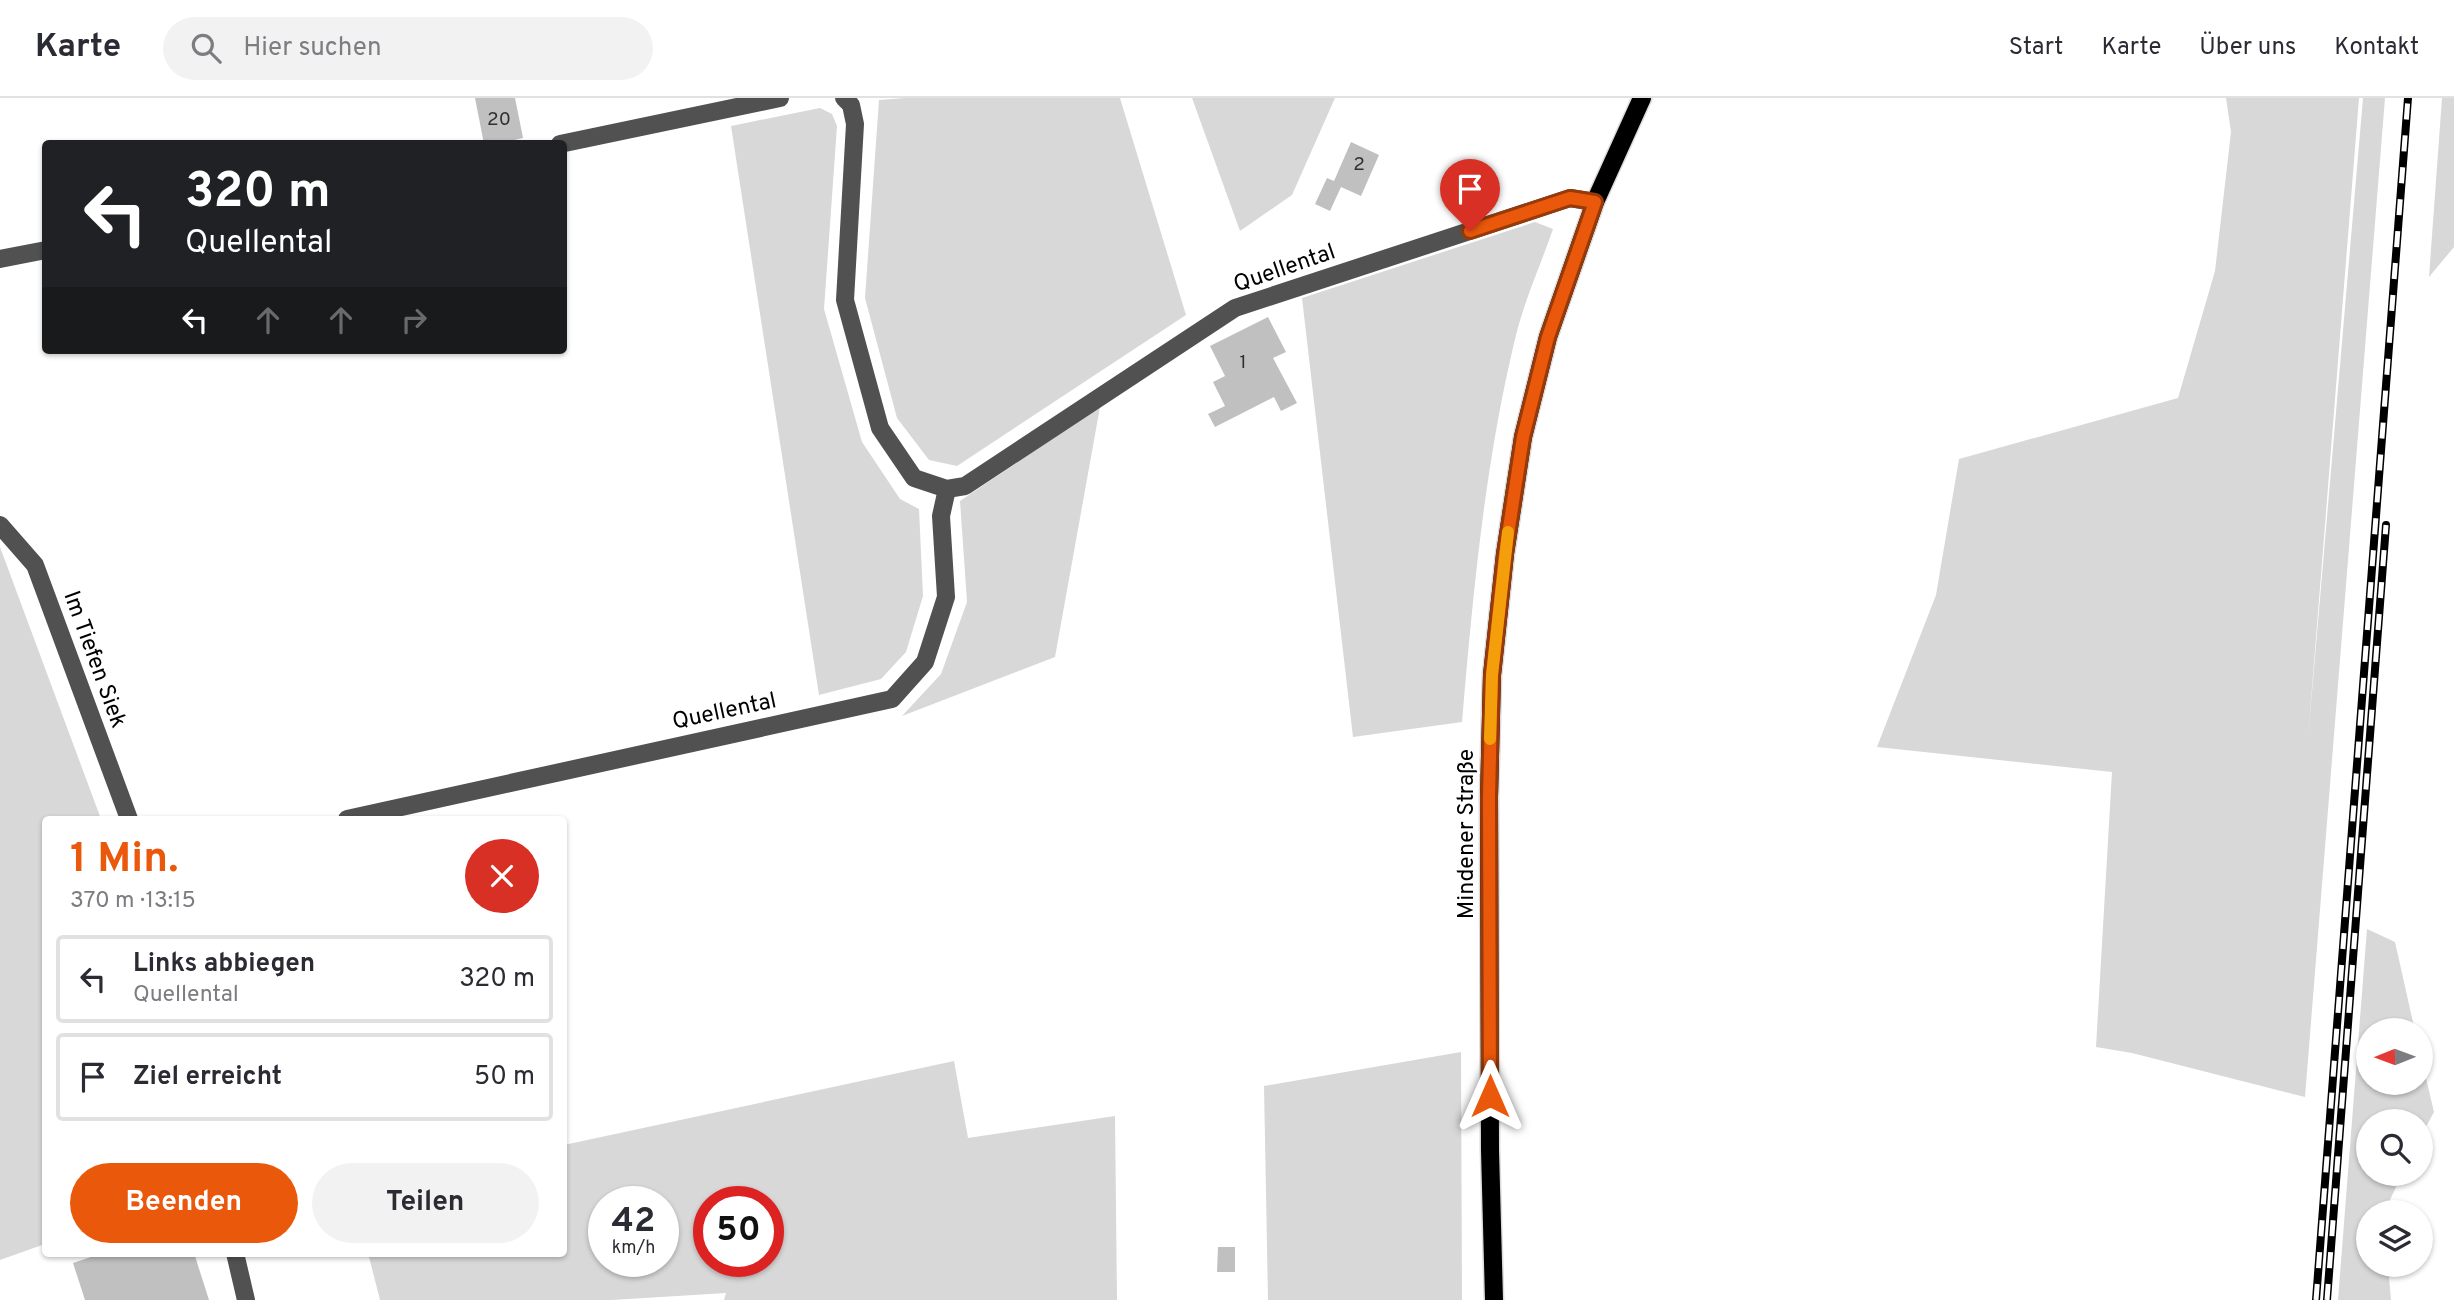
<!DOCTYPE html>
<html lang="de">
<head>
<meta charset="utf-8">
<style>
	body { margin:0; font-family:Overpass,sans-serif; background:#f2f2f3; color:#2b2b33; height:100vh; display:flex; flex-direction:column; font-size:26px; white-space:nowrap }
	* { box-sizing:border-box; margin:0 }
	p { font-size:23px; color:#7c7c81 }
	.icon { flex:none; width:38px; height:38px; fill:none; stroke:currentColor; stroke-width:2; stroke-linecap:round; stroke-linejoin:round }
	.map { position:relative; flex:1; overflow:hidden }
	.panel { position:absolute; left:42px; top:718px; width:525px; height:441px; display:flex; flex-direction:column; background:#fff; border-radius:7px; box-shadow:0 2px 5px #0004 }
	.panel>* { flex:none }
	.guide { position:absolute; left:42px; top:42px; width:525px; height:214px; border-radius:7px; box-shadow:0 2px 5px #0004; background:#202124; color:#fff; overflow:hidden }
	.needle { width:46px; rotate:269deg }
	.tools { position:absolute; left:2356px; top:920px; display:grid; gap:14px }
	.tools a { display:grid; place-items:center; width:77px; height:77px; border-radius:50%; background:#fff; box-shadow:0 2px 5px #0004; font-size:35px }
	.speed { position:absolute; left:588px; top:1088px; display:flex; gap:14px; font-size:35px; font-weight:700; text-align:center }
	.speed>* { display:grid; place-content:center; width:91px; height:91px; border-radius:50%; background:#fff; box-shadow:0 2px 5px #0004; line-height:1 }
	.speed small { font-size:18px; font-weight:400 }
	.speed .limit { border:10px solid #d22; background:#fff; color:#111 }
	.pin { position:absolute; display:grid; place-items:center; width:60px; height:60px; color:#fff; margin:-72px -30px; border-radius:50% 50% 50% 0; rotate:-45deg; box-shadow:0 0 7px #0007 }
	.pin .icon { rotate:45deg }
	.me { position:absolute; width:77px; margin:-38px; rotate:0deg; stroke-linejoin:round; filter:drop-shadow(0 0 5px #0008) }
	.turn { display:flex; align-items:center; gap:24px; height:147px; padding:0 28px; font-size:32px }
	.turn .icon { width:91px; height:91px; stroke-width:2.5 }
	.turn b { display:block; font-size:49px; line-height:60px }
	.lanes { display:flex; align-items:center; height:66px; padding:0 28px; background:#0003; justify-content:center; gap:35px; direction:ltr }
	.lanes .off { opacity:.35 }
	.round { display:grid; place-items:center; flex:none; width:74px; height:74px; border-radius:37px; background:#f2f2f3 }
	.overview { display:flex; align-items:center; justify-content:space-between; height:119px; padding:0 28px }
	h1 { font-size:42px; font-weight:700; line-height:52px; color:#ea580c }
	.action { display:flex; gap:14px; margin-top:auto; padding:14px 28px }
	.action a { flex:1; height:80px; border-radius:42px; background:#ea580c; color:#fff; font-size:28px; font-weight:700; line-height:80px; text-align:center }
	.action a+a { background:#f2f2f3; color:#2b2b33 }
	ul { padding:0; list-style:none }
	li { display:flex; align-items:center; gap:21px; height:88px; margin:0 14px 10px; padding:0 14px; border:4px solid #e1e1e2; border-radius:7px }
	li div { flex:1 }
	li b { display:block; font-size:26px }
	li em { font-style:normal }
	header { display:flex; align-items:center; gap:42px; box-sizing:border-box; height:98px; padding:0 35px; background:#fff; border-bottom:2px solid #e1e1e2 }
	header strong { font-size:33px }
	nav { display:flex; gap:38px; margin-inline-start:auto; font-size:24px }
	.search { width:490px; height:63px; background:#f2f2f3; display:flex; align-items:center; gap:18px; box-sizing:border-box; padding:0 24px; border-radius:38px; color:#7c7c81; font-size:26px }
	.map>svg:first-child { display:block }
</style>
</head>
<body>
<header>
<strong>Karte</strong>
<div class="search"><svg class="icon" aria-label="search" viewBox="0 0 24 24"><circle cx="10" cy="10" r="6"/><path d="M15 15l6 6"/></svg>Hier suchen</div>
<nav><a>Start</a><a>Karte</a><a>Über uns</a><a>Kontakt</a></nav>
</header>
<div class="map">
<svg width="2454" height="1202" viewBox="0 0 2454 1202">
	<rect width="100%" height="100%" fill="#fff"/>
	<g fill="#d8d8d8" fill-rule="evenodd">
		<path d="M905,0H1120L1186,217L957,368L929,362L897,320L865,200L879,2Z"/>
		<path d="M1192,0H1335L1292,97L1240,133Z"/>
		<path d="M2226,0H2359L2308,640L2363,0H2385L2305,999L2132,955L2096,949L2112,674L1877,649L1936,497L1959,361L2178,300L2215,173L2231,34Z"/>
		<path d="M2442,0H2454V149L2429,179Z"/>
		<path d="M820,10L832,16L837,28L824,211L862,344L900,401L919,411L923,498L906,554L881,581L819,597L731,28Z"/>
		<path d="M1535,124L1553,131C1541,166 1525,201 1516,237C1485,364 1473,495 1462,624L1353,639L1302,200Z"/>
		<path d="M1100,309L1055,559L902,618L941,576L967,504L960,403Z"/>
		<path d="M0,449L101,721H46L45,1146L0,1162Z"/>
		<path d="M2367,831L2395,844L2415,933H2368V985H2420V955L2434,1014L2420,1040V1024H2368V1076H2402L2384,1115H2368V1167H2388L2391,1202H2338Z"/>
		<path d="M1461,954L1462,1202H1268L1264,988Z"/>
		<path d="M954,963L968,1040L1115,1018L1117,1202H724L726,1195L612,1202H380L368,1155H564V1047ZM663,1104V1164H604V1104ZM768,1104V1164H709V1104Z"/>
	</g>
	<g fill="#c0c0c0">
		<path d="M475,0H515L523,40L497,46H484Z"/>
		<path d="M1351,44L1379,57L1361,98L1341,89L1330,113L1315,106L1327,80L1334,83Z"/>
		<path d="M1268,219L1286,254L1273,260L1297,305L1281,313L1274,299L1215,329L1208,316L1225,308L1213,284L1225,278L1210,248Z"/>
		<path d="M1218,1149H1235V1174H1217Z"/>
		<path d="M103,1155H194L209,1202H85L73,1165Z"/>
	</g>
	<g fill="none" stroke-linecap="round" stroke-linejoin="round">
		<g stroke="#dbdbdb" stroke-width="21">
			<path id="major" d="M1494,1202L1490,1052L1489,699L1492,577L1505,456L1523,339L1548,239L1595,104L1642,0"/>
		</g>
		<g stroke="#515151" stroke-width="18">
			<path d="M844,0L851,7L855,26L845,202L880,330L914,380L947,391L965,388L1235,210L1570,100L1595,104"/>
			<path d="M560,46L780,0"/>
			<path d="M0,161L46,152"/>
			<path d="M0,427L35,467L129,721"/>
			<path d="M347,721L892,601L925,564L946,499L941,418L947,391"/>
			<path d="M235,1155L246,1202"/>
		</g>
		<use href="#major" stroke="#000" stroke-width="18"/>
		<g stroke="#000" stroke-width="8">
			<g id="rail">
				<path d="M2316,1202L2408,0"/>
				<path d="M2327,1202L2386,427"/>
			</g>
		</g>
		<use href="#rail" stroke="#fff" stroke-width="5" stroke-dasharray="16" stroke-linecap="butt"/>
	</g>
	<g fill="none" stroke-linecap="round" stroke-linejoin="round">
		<g stroke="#983908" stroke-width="18">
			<path id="route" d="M1470,133L1570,100L1595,104L1548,239L1523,339L1505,456L1492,577L1489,699L1490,998"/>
		</g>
		<use href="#route" stroke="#ea580c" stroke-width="12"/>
		<path stroke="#f59e0b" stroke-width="12" d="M1490,641L1492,577L1508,434"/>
	</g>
	<g text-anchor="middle" stroke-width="5" stroke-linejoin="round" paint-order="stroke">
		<g font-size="19" fill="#303030">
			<text x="499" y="27">20</text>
			<text x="1359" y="72">2</text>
			<text x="1243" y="270">1</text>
		</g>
		<g font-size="23" fill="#000" stroke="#fff">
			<text transform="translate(1284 169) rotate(-19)" y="8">Quellental</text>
			<text transform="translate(96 561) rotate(70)" y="8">Im Tiefen Siek</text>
			<text transform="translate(724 612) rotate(-12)" y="8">Quellental</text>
			<text transform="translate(1465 736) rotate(-90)" y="8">Mindener Straße</text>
		</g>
	</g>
</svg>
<div class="tools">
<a><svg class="needle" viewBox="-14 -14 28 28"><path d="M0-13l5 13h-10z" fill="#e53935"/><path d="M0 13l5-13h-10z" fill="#7c7c81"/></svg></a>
<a><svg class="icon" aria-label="search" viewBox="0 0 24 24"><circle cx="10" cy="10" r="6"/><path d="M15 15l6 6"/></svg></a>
<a><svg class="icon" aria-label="layers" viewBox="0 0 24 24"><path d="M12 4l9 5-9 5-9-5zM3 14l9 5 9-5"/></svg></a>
</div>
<div class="speed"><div>42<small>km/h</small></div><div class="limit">50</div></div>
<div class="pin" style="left:1470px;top:133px;background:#d93025"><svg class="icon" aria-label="arrive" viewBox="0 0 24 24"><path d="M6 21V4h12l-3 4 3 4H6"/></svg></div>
<svg class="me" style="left:1490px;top:998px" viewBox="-20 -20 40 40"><path d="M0-17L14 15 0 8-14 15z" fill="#ea580c" stroke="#fff" stroke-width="4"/></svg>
<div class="guide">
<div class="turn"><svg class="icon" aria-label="left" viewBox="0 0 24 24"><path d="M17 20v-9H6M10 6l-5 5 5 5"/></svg><div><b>320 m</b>Quellental</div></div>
<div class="lanes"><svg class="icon" aria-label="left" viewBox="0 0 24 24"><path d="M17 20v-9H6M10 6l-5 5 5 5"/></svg><svg class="icon off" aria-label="ahead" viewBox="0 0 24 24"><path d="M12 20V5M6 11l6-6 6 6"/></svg><svg class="icon off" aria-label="ahead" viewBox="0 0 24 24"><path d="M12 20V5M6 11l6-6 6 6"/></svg><svg class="icon off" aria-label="right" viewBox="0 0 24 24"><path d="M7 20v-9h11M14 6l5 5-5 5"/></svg></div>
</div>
<section class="panel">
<div class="overview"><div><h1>1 Min.</h1><p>370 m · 13:15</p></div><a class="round" style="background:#d93025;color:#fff"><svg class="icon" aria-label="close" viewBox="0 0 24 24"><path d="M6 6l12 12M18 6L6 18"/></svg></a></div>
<ul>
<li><svg class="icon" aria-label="left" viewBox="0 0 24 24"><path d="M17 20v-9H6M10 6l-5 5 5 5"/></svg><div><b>Links abbiegen</b><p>Quellental</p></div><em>320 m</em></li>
<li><svg class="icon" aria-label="arrive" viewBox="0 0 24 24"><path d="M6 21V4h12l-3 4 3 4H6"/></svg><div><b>Ziel erreicht</b></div><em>50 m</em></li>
</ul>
<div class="action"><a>Beenden</a><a>Teilen</a></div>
</section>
</div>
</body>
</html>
